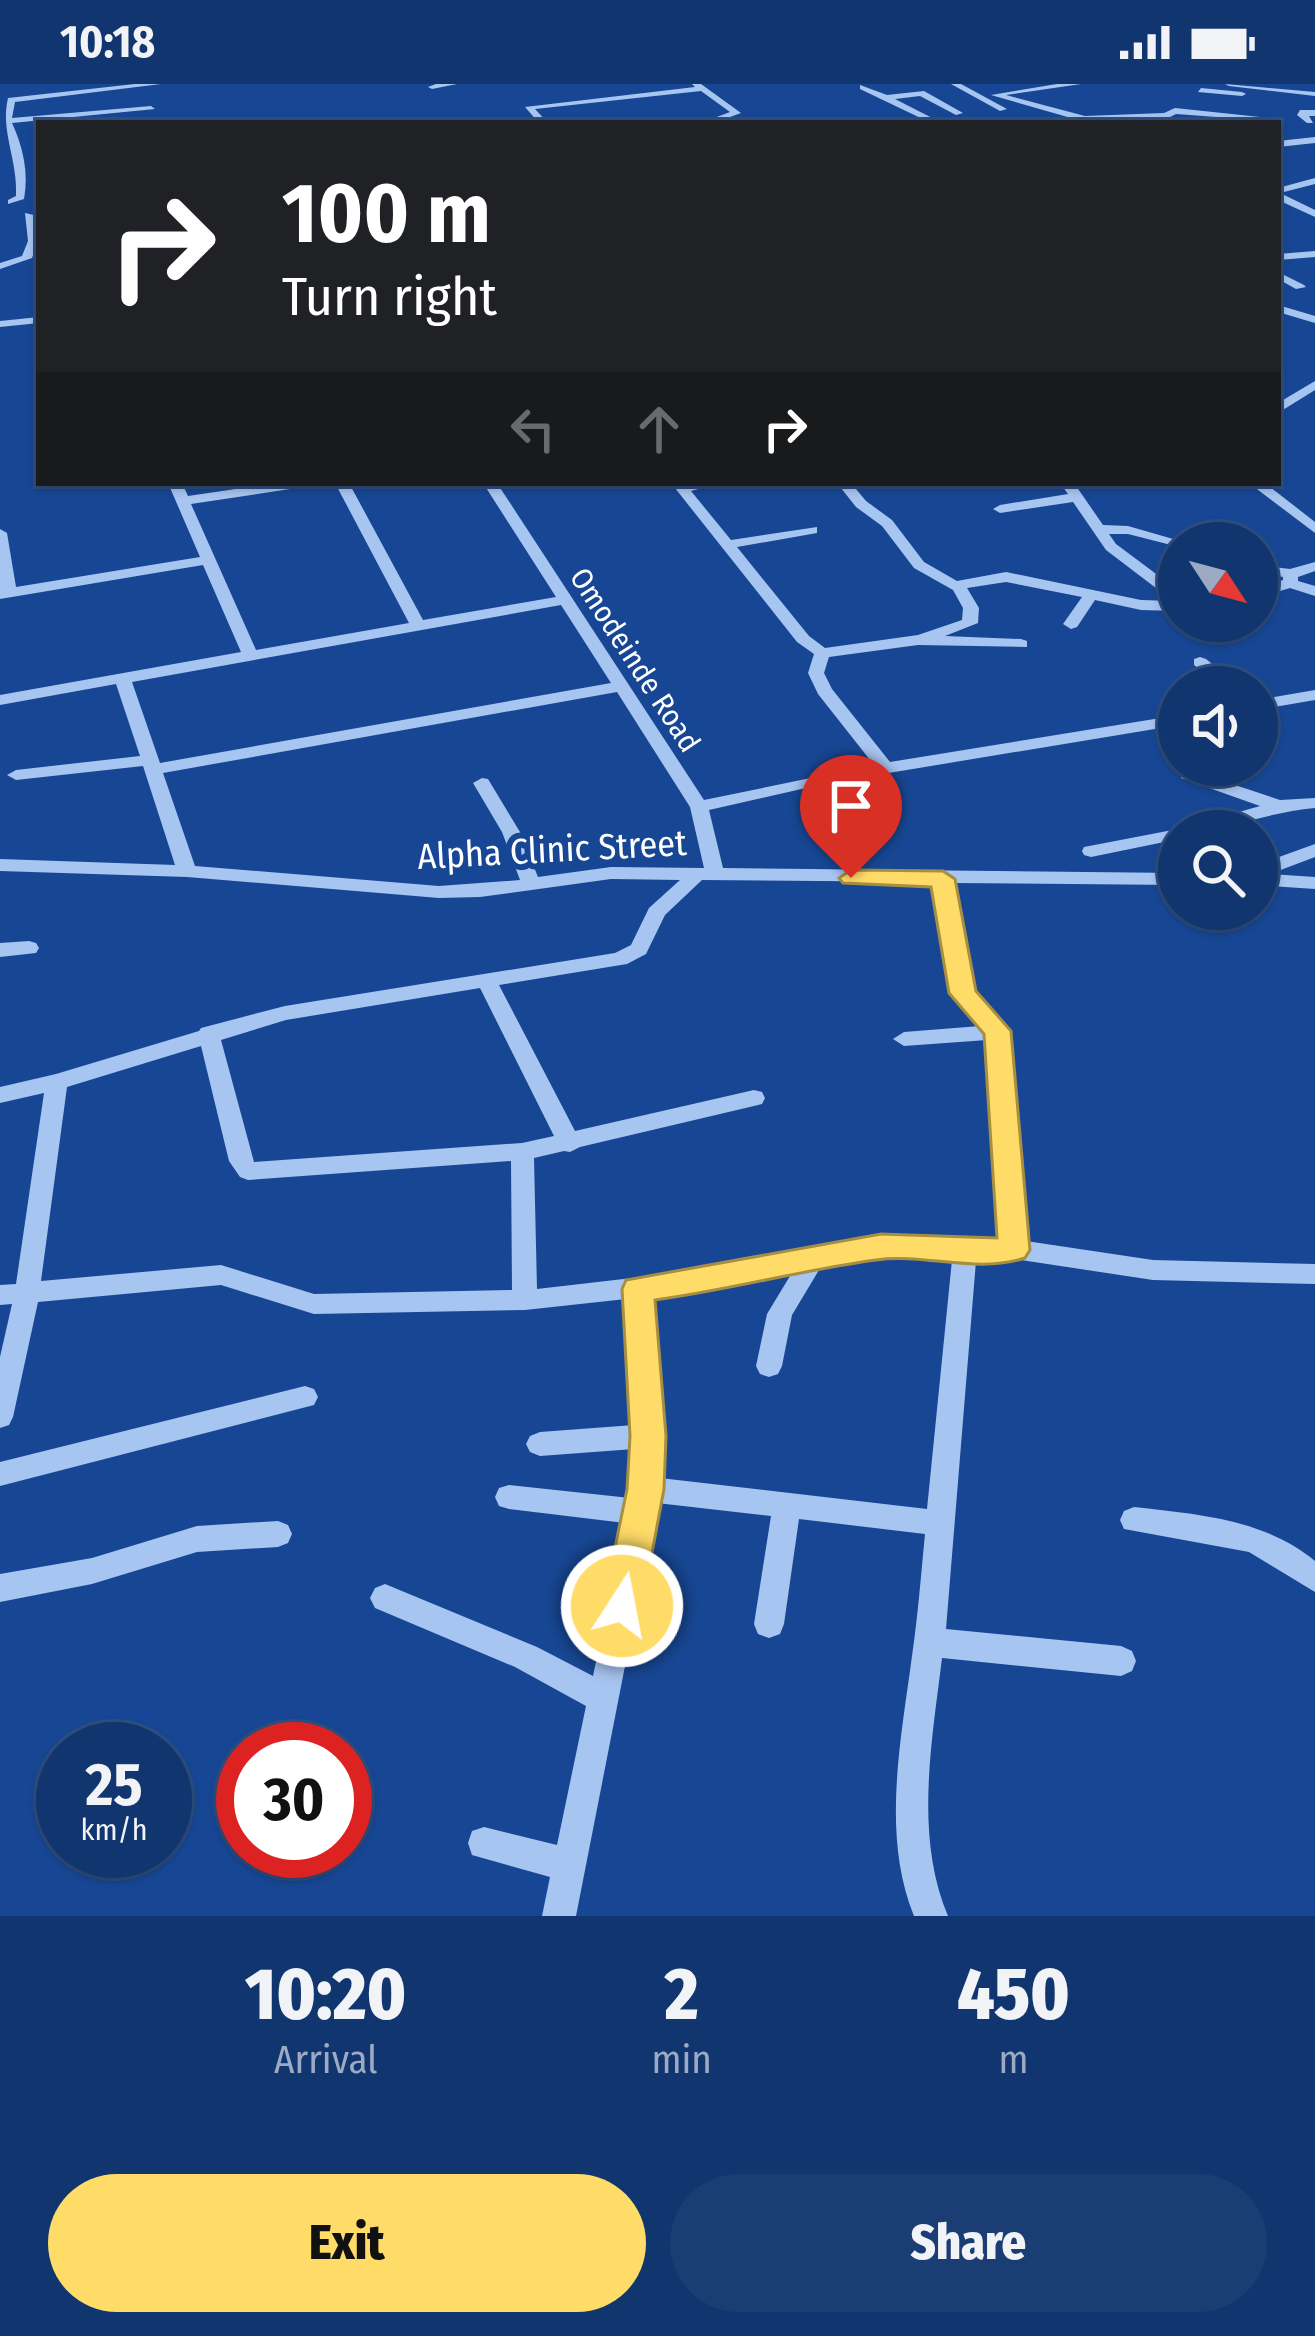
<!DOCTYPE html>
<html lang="en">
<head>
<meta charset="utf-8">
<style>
	body { margin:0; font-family:"Fira Sans Condensed",sans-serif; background:#1a3d74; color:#f1f3f6; height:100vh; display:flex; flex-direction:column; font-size:45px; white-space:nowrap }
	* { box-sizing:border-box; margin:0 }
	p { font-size:39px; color:#9cabc3 }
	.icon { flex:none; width:66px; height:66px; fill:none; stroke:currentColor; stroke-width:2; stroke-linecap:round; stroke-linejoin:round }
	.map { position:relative; height:1832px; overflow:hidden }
	.panel { display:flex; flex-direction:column; background:#11356f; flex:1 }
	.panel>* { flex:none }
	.guide { position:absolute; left:36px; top:36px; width:1245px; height:366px; border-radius:0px; box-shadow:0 3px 9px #0004,0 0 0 3px #305082; background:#202124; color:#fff; overflow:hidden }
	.needle { width:78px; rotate:126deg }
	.fabs { position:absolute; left:1158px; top:438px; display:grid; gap:24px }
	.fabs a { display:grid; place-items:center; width:120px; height:120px; border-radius:50%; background:#11356f; box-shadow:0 3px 9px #0004,0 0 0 3px #305082; font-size:60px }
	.speed { position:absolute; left:36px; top:1638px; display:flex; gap:24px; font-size:60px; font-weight:700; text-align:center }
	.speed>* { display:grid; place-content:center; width:156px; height:156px; border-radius:50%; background:#11356f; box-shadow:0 3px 9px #0004,0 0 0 3px #305082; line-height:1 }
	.speed small { font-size:30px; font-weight:400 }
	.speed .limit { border:18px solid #d22; background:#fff; color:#111 }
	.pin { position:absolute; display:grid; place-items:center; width:102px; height:102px; color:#fff; margin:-123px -51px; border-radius:50% 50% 50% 0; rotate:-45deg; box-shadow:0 0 12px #0007 }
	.pin .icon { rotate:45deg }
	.me { position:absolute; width:132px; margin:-66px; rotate:11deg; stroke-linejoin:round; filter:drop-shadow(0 0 9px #0008) }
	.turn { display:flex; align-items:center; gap:42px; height:252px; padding:0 48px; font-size:54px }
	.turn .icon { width:156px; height:156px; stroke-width:2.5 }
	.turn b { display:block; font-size:84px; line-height:102px }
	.lanes { display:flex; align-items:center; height:114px; padding:0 48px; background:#0003; justify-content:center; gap:60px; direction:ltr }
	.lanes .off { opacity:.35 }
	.eta { display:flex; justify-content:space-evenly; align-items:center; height:204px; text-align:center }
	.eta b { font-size:72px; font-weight:800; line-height:84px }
	.action { display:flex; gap:24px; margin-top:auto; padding:24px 48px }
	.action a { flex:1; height:138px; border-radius:72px; background:#ffdb67; color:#111; font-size:48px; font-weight:800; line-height:138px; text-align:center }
	.action a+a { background:#1a3d74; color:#f1f3f6 }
	.status { display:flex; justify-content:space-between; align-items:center; height:84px; padding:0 60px; background:#11356f; direction:ltr }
	.status svg { height:33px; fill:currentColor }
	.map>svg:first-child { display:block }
</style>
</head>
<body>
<div class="status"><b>10:18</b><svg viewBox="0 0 49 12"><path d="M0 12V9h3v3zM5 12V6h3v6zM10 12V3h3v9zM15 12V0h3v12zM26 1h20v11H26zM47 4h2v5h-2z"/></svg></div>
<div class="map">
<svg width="1315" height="1832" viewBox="0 0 1315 1832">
	<rect width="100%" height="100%" fill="#174794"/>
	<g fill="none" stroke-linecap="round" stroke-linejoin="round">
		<g fill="#a7c5f1" fill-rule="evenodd">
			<path d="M135,0H161L15,18L12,34L151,22L155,25L12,39C23,63 29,89 24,115L8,120V116L16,112C18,76 0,47 8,14Z"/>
			<path d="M436,0H457L432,5L428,3Z"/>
			<path d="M692,0H701L741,29L714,39H701L730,28L701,7L535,25L548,39H539L525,23L695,3Z"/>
			<path d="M951,0H961L1007,25L1000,27Z"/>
			<path d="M1057,0H1081L1006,11L1085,32L1164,29L1175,24L1260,33L1256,36L1176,30L1166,35L1085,38L991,11Z"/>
			<path d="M1225,0L1315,8V12L1229,2Z"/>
			<path d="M860,1L887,11L924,7L963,29L956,31L920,12L895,15L942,39H931L860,5Z"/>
			<path d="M1201,4L1242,8L1246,10L1242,12L1198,8Z"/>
			<path d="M1300,26H1315V32H1309L1313,39H1307L1297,31Z"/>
			<path d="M1315,53V59L1278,63V57Z"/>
			<path d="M1315,94V100L1280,109L1315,126V133L1278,116V104Z"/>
			<path d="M25,129L34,131L38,157L32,174L0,185V179L22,172L28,157Z"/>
			<path d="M1315,167V173L1278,176V170Z"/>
			<path d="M1278,188L1304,201L1306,203L1296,205L1278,195Z"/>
			<path d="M1278,221L1315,232V239L1278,228Z"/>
			<path d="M39,233V239L0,243V237Z"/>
			<path d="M1315,297V306L1278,329V319Z"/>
			<path d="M168,399H182L188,412L276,399H310L303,403L191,420L256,566L409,539L335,399H349L423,536L556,513L483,399H497L704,716L874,681L818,610L808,589L814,570L797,558L671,399H720L691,407L731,456L817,443V449L737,463L809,552L825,564L918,551L962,536L963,524L953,506L914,484L882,442L856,423L837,399H851L866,417L892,436L924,478L957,497L1006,488L1141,516L1173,517L1106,466L1073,418L1000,429L993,425L1000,421L1068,410L1060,399H1074L1103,441L1128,442L1187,459H1179V463L1128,450H1109L1116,460L1179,507V527L1141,526L1095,516L1077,543L1071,545L1063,540L1082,513L1006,498L967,504L979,524L978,539L945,552L1021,555L1027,557V563L918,561L829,573L824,589L832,605L890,678L1179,631V641L828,699L709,726L723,784L1179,789V801L953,799L973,907L1008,948L1026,1157L1153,1176L1315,1180V1200L1153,1196L1014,1175L976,1177L946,1545L1121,1562L1132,1567L1136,1577L1132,1587L1121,1592L942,1574C932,1658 914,1751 948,1832H914C881,1751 901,1656 912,1572C918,1531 921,1491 925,1450L799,1435L784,1540L780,1550L769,1554L758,1550L754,1540L771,1432L657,1419L576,1832H542L550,1793L472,1771L468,1759L472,1747L484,1743L557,1761L586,1622L515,1583L375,1524L370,1514L375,1504L385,1500L537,1563L593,1592L625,1439L509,1425L499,1422L495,1413L499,1404L509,1401L630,1414L634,1365L540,1372L530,1368L526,1360L530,1352L540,1348L634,1341L626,1215L525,1226L314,1230L221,1201L38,1218L13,1333L9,1341L0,1344V1273L12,1220L0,1221V1201L16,1200L44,1009L0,1019V1003L56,990L199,947L201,944L285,922L615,869L631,861L649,824L680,796L611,795L480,813L439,814L187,793L0,787V775L175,781L143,682L16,696L7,691L16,686L140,672L116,600L0,621V611L241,568L203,481L0,515V445L7,449L16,503L200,473ZM561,521L611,599L160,679L132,598ZM617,608L690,723L704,784L611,783L538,793L520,748L488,695L482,694L473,699L502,748L520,796L439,802L195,782L163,689ZM702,796L934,798L953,909L980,942L904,948L893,955L904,962L987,956L1001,1156L965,1158L910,1152L814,1162L719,1184L537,1205L534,1074L564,1067L570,1068L580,1063L754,1022L762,1020L765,1014L762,1008L754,1006L575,1047L499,901L627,880L646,870L665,831ZM480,904L554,1052L522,1059L254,1078L221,956L286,936ZM201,962L229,1077L240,1093L248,1096L511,1077L512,1206L314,1210L221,1181L41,1197L67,1003ZM910,1172L952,1176L927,1425L660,1394L662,1352L651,1212L719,1204L793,1187L767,1230L756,1282L760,1290L769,1293L778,1290L782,1282L792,1231L822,1181Z"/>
			<path d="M1249,399H1265L1315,438V449Z"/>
			<path d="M1315,478V487L1298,493V497L1315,502V512L1290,504L1257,514V504L1283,496V493L1257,489V481L1290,485Z"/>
			<path d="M1200,573L1206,575L1241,603H1223L1194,581V575Z"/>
			<path d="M1315,606V616L1257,626V616Z"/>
			<path d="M1187,685L1280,716L1315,714V724C1268,728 1226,747 1179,747V755L1091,773L1084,771L1082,767L1084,763L1183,744L1260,722L1181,694V686Z"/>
			<path d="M1315,760V773L1270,790L1315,793V805L1257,801V781Z"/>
			<path d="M29,857L36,859L39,864L36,869L0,873V859Z"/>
			<path d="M305,1302L314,1305L318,1313L314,1321L0,1402V1378Z"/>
			<path d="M1134,1423C1196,1430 1265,1435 1315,1477V1508L1249,1468L1124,1445L1120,1436L1124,1427Z"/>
			<path d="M278,1437L288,1441L292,1450L288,1459L278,1463L197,1468L92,1500L0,1518V1490L92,1474L197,1442Z"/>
		</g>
	</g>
	<path fill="#ffdb67" stroke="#a68e43" stroke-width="3" d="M851,786L943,787L955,795L976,907L1011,947L1030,1166L1025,1174C976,1190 925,1169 876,1176C802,1186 729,1206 655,1216L666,1352L664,1405L642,1522L636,1534L622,1540L609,1534L603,1522L627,1405L630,1352L622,1205L626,1196L881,1150L997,1154L984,950L949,909L931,803L843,799L839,794Z"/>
	<g text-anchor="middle" stroke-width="12" stroke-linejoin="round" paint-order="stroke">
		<g font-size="30" fill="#fff" stroke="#174794">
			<text transform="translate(635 576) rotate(57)" y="10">Omodeinde Road</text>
		</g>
		<g font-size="36" fill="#fff" stroke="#174794">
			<text transform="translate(552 765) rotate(-3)" y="13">Alpha Clinic Street</text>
		</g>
	</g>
</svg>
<div class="fabs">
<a><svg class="needle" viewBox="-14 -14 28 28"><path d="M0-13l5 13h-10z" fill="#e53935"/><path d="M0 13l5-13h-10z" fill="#9cabc3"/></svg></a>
<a><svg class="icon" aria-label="sound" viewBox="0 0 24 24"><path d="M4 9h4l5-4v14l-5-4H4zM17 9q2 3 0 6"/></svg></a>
<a><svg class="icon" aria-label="search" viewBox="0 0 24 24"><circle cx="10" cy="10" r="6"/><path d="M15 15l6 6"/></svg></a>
</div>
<div class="speed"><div>25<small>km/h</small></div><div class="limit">30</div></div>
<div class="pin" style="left:851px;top:794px;background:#d93025"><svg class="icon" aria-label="arrive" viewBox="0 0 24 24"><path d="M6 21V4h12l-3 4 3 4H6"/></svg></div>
<svg class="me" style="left:622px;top:1522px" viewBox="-20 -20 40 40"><circle r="17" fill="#ffdb67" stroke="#fff" stroke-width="3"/><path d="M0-11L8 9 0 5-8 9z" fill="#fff"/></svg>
<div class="guide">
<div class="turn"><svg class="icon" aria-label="right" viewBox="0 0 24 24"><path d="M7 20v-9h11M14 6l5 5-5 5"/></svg><div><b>100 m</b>Turn right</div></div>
<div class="lanes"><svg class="icon off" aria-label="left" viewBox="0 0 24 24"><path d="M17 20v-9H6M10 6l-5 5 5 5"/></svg><svg class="icon off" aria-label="ahead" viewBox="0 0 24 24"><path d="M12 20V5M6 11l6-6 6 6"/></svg><svg class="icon" aria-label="right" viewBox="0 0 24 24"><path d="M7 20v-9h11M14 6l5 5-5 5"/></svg></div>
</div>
</div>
<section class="panel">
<div class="eta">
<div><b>10:20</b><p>Arrival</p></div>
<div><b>2</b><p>min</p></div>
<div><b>450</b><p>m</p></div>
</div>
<div class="action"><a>Exit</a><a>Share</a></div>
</section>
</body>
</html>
